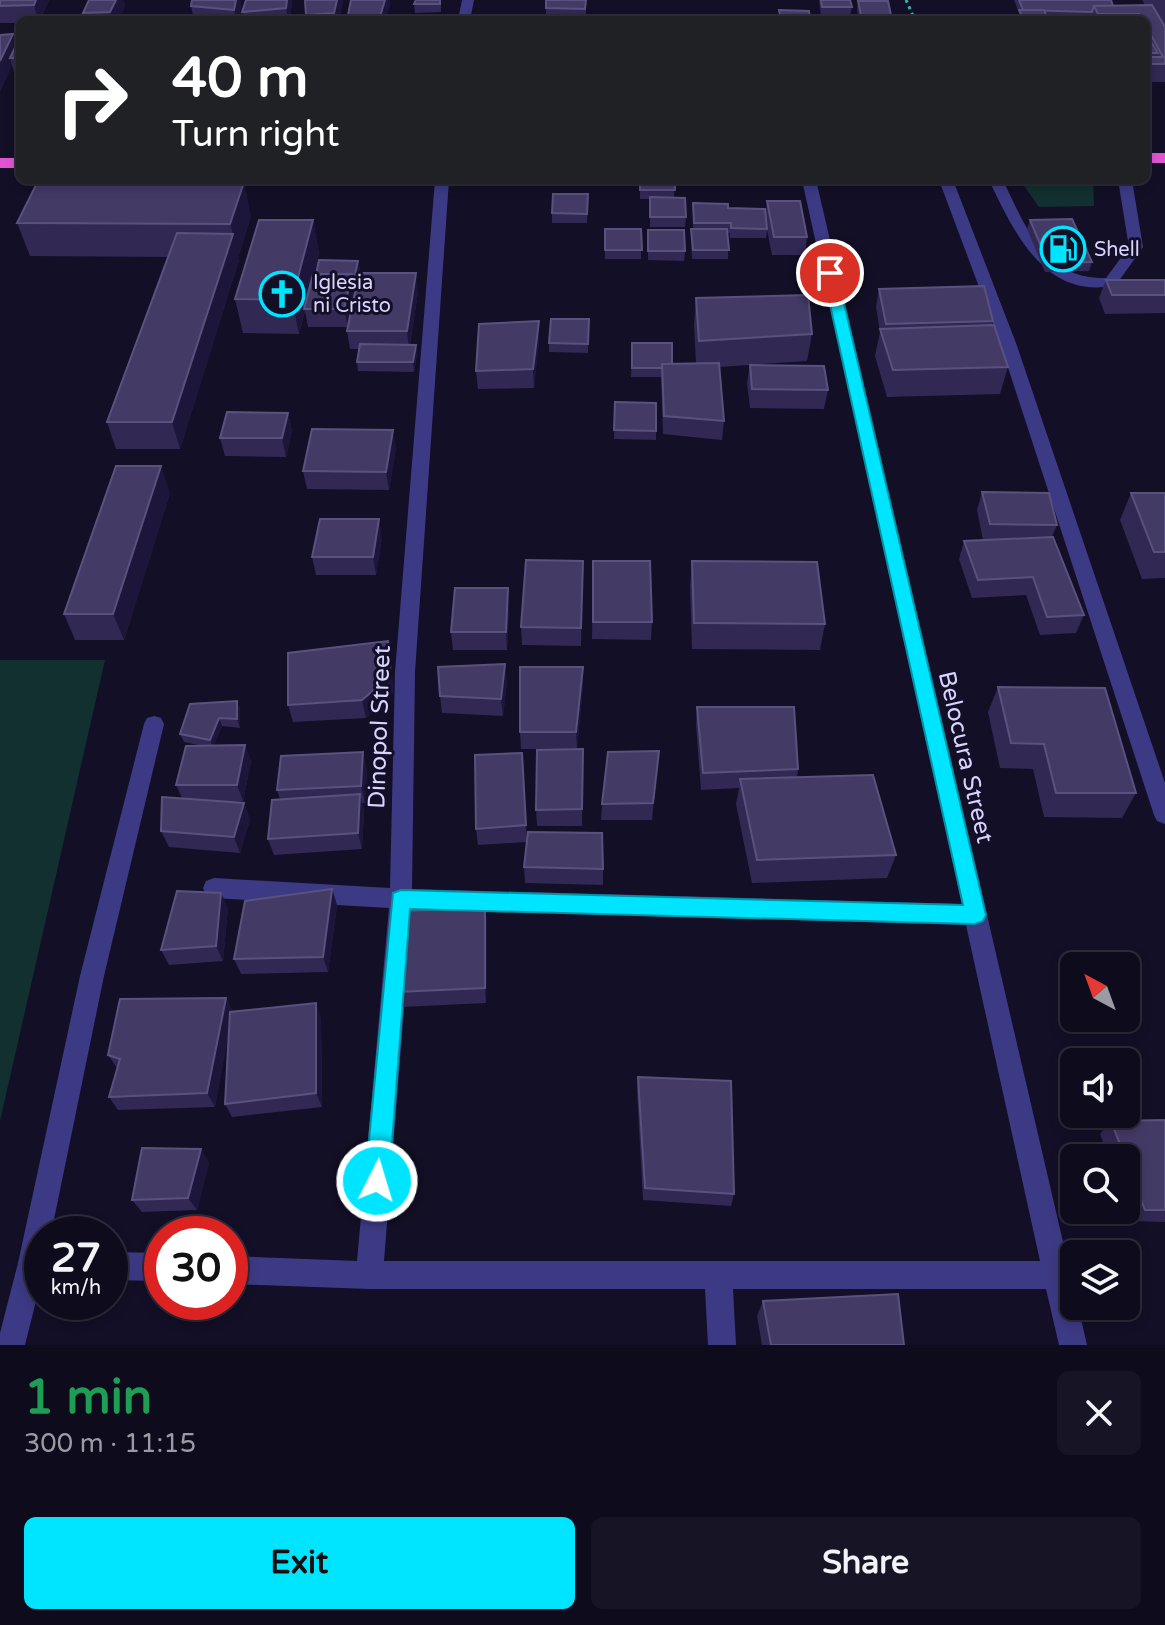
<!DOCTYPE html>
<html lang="en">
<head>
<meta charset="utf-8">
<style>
	body { margin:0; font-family:"Varela Round",sans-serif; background:#171425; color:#f1f3f6; height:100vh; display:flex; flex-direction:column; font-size:30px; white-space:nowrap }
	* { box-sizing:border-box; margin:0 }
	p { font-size:26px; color:#9b9ba3 }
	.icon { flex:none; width:44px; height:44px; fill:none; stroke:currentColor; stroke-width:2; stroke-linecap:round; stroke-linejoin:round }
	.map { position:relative; height:1345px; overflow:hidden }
	.panel { display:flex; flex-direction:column; background:#0e0b1c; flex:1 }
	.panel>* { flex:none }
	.guide { position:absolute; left:16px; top:16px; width:1134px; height:168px; border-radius:12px; box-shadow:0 4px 12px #0003,0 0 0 2px #2e2b3b; background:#202124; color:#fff; overflow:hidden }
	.needle { width:52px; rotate:319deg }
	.fabs { position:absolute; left:1060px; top:952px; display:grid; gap:16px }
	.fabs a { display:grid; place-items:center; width:80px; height:80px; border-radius:12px; background:#0e0b1c; box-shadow:0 4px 12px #0003,0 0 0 2px #2e2b3b; font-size:40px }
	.speed { position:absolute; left:24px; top:1216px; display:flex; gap:16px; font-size:40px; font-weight:700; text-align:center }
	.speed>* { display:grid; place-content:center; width:104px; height:104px; border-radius:50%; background:#0e0b1c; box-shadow:0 4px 12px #0003,0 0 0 2px #2e2b3b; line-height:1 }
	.speed small { font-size:20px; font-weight:400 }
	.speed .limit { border:12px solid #d22; background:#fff; color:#111 }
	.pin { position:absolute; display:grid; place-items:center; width:68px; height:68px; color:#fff; margin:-34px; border:4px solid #fff; border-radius:50%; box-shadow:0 2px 8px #0007 }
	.me { position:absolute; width:88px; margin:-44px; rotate:5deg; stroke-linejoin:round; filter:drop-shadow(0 0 6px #0008) }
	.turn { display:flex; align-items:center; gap:28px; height:168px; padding:0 24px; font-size:36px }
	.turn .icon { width:104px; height:104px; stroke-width:2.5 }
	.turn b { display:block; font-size:56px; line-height:68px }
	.round { display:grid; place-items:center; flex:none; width:84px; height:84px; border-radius:12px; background:#171425 }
	.overview { display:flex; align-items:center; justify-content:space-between; height:136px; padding:0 24px }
	h1 { font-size:48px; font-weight:800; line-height:60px; color:#1e9e55 }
	.primary-button { display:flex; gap:16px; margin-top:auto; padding:16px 24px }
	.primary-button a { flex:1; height:92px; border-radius:12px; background:#00e5ff; color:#111; font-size:32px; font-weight:800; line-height:92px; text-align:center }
	.primary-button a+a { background:#171425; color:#f1f3f6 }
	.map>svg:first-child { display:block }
</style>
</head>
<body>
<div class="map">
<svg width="1165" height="1345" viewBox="0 0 1165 1345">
	<rect width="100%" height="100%" fill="#130f26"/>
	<g fill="#12302f">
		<path d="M1020,180H1093L1094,206L1039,207Z"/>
		<path d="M0,660H105L0,1121Z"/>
	</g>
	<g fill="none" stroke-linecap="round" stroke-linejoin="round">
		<path stroke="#2fb8b0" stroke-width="3" stroke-dasharray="3 4" stroke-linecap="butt" d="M906,0L915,20"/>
		<path fill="#3d3a85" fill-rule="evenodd" d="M989,180H1003C1025,227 1046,280 1106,278L1129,247L1118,180H1132L1143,247L1116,285C1046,301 1014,233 989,180Z"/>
		<g fill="#3d3a85" fill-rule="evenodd">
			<path d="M435,180H449L415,672L412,889L962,904L802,180H816L1074,1289V1306H1078L1087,1345H1059L1046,1289H733L736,1345H708L705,1289H369L230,1284V1256L357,1261L389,908L214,898L206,895L203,888L206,881L214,878L390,888L395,672ZM412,909L966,925L1040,1261H384Z"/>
			<path d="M939,180H953L1016,343L1165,783V824L1157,821L1154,815L1000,343Z"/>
			<path d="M154,716L161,718L164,724L104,976L51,1234H42V1277L25,1345H0V1333L18,1263L80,976L144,724L147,718Z"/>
			<path d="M110,1252L162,1253V1281L110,1280Z"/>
		</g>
		<path fill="#3d3a85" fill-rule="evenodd" d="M462,0H474L470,20H458Z"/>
		<g fill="#e055d1" fill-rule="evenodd">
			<rect x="1146" y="153" width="19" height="10"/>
			<rect x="0" y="158" width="20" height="10"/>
		</g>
	</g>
	<g fill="#312854">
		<path d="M0,0H49L40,20H20V23H0Z"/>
		<path d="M192,0H240L241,5L238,20H194L191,6Z"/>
		<path d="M292,0L290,20H244L242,12Z"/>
		<path d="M343,0L339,20H306V15Z"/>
		<path d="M441,0V12L415,13L414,4Z"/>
		<rect x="546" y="0" width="40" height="20"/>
		<path d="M819,0H850L852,7L850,16H821Z"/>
		<path d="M1014,0H1111L1113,6L1145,5L1142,0H1165V82H1146V20H1017L1019,13Z"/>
		<path d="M858,1L891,15L890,18L908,20H859L857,10Z"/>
		<path d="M125,5L119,20H85L83,13Z"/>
		<path d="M0,35L16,45L20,37V75L15,76L12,65L0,91Z"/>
		<path d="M640,180H675L674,198L686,217L685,227H650V199H640Z"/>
		<path d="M588,194L587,223H552V213Z"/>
		<path d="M767,201L807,237L805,255H772L767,230L766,238H730V233H728V259H692L691,238V229H693V203L766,215Z"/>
		<path d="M251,216L238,258L239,260L180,449H116L107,422L168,257L30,256L17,223Z"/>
		<path d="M313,220L319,254L314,274L358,261L360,270L356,288H355V292L348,327H308L305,311L299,334L243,333L235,299Z"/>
		<path d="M1030,220L1092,262L1089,271L1045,272L1027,229Z"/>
		<rect x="605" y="229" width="36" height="30"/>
		<path d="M648,230L685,251L684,261L648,260Z"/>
		<path d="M1106,280H1165V313L1105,314L1099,298Z"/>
		<path d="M879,289L993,321L992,325L1008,367L1000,394L887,397L875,356L880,332L876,307Z"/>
		<path d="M418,292L410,345H416L417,354L414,372L358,371L357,362L359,349H350L347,331Z"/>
		<path d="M696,298L812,334L807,361L719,367L724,421L722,440L663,434L661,377H631L632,343L672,364H696L694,325Z"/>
		<path d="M589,319L588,353L549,352V343Z"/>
		<path d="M539,321V340L534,388L478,389L476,371Z"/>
		<path d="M750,365L828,390L824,409L750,408L747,383Z"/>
		<path d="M615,402L656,431V440L614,439Z"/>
		<path d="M288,413L292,431L286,457L225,456L220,438Z"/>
		<path d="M396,448L389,490L307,489L303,471Z"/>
		<path d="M982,492L1057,525L1052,537L1084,615L1076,633L1040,635L1026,595L972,598L959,559L964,541L983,540L977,510Z"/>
		<path d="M170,493L124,640H75L64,614Z"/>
		<path d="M1131,493H1165V578L1142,579L1120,520Z"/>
		<path d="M382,537L376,575H316L312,557Z"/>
		<path d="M583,561L581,646L522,645L521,627Z"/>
		<path d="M593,561L652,622L651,640L592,639Z"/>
		<path d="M692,561L825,624L820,650L692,649L690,587Z"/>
		<path d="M509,606L507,650H453L451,632Z"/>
		<path d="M388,641L391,659L393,693L366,718L293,722L288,705Z"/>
		<path d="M507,681L503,716L442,713L440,696Z"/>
		<path d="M583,685L577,749H521L520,732Z"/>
		<path d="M998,687L1136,793L1122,818L1044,817L1033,769L1000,768L988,712Z"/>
		<path d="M237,701L240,709V728L222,726L214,745H245L251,762L243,801L223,802L244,803L250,820L240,853L169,847L161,831L182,798L176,785L199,745L184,742L180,734Z"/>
		<path d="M697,707L798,769L797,777L896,855L887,878L752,883L736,804L739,788L701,790L696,725Z"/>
		<path d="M583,749L582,826H537L536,810Z"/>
		<path d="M659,751L652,820H601L602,804Z"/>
		<path d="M522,753L527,842L478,845L476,829Z"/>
		<path d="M367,769L365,803H362L364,811L362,849L274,855L268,839L280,799L277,790Z"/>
		<path d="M524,867L603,869V885L525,883Z"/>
		<path d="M332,889L337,905L328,972L241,974L234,959Z"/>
		<path d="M228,908L223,961L169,965L161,950Z"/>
		<path d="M485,908L487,923L486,1003L402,1007L398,992Z"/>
		<path d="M226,998L233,1012L321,1018L322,1107L232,1117L225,1104L228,1035L215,1107L118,1110L109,1097L117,1068L108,1055Z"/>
		<path d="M638,1077L734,1194L731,1206L643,1200L637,1091Z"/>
		<path d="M1165,1120V1222L1133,1221L1126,1203V1158H1109L1100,1134L1111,1121Z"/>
		<path d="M209,1162L197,1210L142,1212L132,1200Z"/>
		<path d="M763,1301L904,1345H762L757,1316Z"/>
	</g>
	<g fill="#1d163a">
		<path d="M36,0H49L40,20H38L34,5Z"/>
		<path d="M116,0H124L125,5L119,20H112L110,12Z"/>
		<path d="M236,0H240L241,5L238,20H236L234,10Z"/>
		<path d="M287,0H292L290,20H288L286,8Z"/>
		<path d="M337,0H343L339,20H335L334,13Z"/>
		<path d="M385,0H390V5L386,20H379Z"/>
		<path d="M13,34L18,52L10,58L12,65L0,91V61Z"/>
		<path d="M244,182L251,216L238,258L239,260L180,449L172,422L233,234L230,224Z"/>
		<path d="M313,220L319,254L299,334L292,300Z"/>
		<path d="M358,261L360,270L356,288L354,279Z"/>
		<path d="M416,273L418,292L409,349L407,331Z"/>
		<path d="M352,274L355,292L348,327L344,309Z"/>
		<path d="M539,321V340L534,388L533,369Z"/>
		<path d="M416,345L417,354L414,372L413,362Z"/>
		<path d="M288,413L292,431L286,457L282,438Z"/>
		<path d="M393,430L396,448L389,490L386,472Z"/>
		<path d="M161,466L170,493L124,640L113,614Z"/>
		<path d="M379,519L382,537L376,575L373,557Z"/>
		<path d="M508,588L509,606L507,650L506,632Z"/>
		<path d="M388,641L391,659L393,693L366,718L362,700Z"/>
		<path d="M505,664L507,681L503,716L501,699Z"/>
		<path d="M583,667V685L577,749L576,732Z"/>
		<path d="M237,701L240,709V728L237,719Z"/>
		<path d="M219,718L222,726L213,748L210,740Z"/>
		<path d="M245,745L251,762L243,801L237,785Z"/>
		<path d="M363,752L367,769L365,803L361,786Z"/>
		<path d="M360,794L364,811L362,849L358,833Z"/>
		<path d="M244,803L250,820L240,853L234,837Z"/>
		<path d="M332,889L337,905L328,972L323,957Z"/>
		<path d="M221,893L228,908L223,961L216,946Z"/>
		<path d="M485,908L487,923L486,1003L485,988Z"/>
		<path d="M226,998L233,1012L215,1107L207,1093Z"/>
		<path d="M316,1003L321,1018L322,1107L316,1093Z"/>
		<path d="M201,1149L209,1162L197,1210L188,1198Z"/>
	</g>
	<g fill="#433a66" stroke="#5a527e" stroke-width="2">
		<path d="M0,0H36L34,5L0,6Z"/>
		<path d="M89,0H116L110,12L83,13Z"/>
		<path d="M192,0H236L234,10L191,6Z"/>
		<path d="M246,0H287L286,8L242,12Z"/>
		<path d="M305,0H337L334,13L306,15Z"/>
		<path d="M351,0H385L379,20H347Z"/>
		<path d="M416,0H440V4H414Z"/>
		<path d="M546,0H586L585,9L546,8Z"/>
		<path d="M821,0H850L852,7H822Z"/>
		<path d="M1019,0H1111L1113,6H1094L1092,12L1023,10Z"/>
		<path d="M858,1H888L891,15H861Z"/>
		<path d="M1152,5L1165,27V64H1146V57H1163L1146,26V20H1142L1139,14H1098L1094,6Z"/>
		<path d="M779,10L809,11L810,20H781Z"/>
		<path d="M1019,10H1044L1048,20H1024Z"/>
		<rect x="878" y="18" width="30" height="2"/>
		<path d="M13,34L0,61V35Z"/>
		<path d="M20,37V58H10Z"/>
		<path d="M1146,40H1150L1158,53H1146Z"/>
		<rect x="640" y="180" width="35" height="10"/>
		<path d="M38,181L244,182L230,224L17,223Z"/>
		<path d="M553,194H588L587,214L552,213Z"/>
		<path d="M650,197L685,198L686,217H650Z"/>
		<path d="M767,201H800L807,237H774Z"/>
		<path d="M693,203L728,204V208L765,209L767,229L731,228V223H694Z"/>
		<path d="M1072,219L1092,262L1048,263L1030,220Z"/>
		<path d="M259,220H313L292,300L235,299Z"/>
		<path d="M605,229H641L642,250H605Z"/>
		<path d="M691,229H727L729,250H693Z"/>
		<path d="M648,230H684L685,251H648Z"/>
		<path d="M177,233L233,234L172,422H107Z"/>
		<path d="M319,260L358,261L354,279H353L352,274H316Z"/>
		<path d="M359,273H416L407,331H347Z"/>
		<path d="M313,274H352L344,309H304Z"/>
		<path d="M1106,280H1165V295H1112Z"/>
		<path d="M984,286L993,321L886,324L879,289Z"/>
		<path d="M808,295L812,334L699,341L696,298Z"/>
		<path d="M551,319H589L588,344L549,343Z"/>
		<path d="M539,321L533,369L476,371L479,324Z"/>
		<path d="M994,325L1008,367L893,370L880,329Z"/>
		<path d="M632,343H672V364H662V368H632Z"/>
		<path d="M360,344L416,345L413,362H357Z"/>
		<path d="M719,363L724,421L664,416L662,364Z"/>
		<path d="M750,365L824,366L828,390L752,389Z"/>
		<path d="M615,402L656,403V431L614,430Z"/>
		<path d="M227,412L288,413L282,438H220Z"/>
		<path d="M312,429L393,430L386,472L303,471Z"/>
		<path d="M116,466H161L113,614H64Z"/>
		<path d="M982,492L1049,493L1057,525L990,524Z"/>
		<path d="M1131,493H1165V552H1154Z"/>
		<path d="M320,519H379L373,557H312Z"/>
		<path d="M1053,537L1084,615L1047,617L1033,577L978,580L964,541Z"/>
		<path d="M526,560L583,561L581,628L521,627Z"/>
		<path d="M593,561H650L652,622H593Z"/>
		<path d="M692,561L817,562L825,624L694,623Z"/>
		<path d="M455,588H508L506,632H451Z"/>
		<path d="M388,641L390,676L362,700L288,705V653Z"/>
		<path d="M505,664L501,699L440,696L438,667Z"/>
		<path d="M520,667H583L576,732H520Z"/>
		<path d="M998,687L1105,688L1136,793H1056L1044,744L1011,743Z"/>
		<path d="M237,701V719L219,718L210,740L180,734L190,704Z"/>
		<path d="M697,707H794L798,769L703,773Z"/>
		<path d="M245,745L237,785H176L186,746Z"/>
		<path d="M583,749L582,809L536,810L537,750Z"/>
		<path d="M659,751L653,803L602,804L608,752Z"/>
		<path d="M363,752L361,786L277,790L281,756Z"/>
		<path d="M522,753L526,825L476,829L475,755Z"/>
		<path d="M873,775L896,855L757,860L740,779Z"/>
		<path d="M360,794L358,833L268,839L272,800Z"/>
		<path d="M162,797L244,803L234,837L161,831Z"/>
		<path d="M528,832L602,833L603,869L524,867Z"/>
		<path d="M332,889L323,957L234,959L245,901Z"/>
		<path d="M177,891L221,893L216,946L161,950Z"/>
		<path d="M485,908V988L398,992L402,911Z"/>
		<path d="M226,998L207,1093L109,1097L120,1059L108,1055L120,999Z"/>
		<path d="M316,1003V1093L225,1104L230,1012Z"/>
		<path d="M638,1077L731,1081L734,1194L645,1188Z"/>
		<path d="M1165,1120V1210H1145L1111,1121Z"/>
		<path d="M142,1148L201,1149L188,1198L132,1200Z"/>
		<path d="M898,1294L904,1345H771L763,1301Z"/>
	</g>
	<path fill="#00e5ff" stroke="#0095a6" stroke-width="2" d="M830,269L837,273L986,915L983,921L975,924L410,909L389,1181L385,1190L377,1193L368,1190L365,1181L393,893L401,890L963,905L823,273Z"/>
	<defs>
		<g id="fuel-ring" transform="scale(2.3)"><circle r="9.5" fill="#130f26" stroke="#00e5ff" stroke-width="1.5"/><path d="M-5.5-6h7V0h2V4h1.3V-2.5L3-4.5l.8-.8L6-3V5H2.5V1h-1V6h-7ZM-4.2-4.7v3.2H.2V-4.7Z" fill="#00e5ff"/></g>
		<g id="church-ring" transform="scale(2.3)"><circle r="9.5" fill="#130f26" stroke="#00e5ff" stroke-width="1.5"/><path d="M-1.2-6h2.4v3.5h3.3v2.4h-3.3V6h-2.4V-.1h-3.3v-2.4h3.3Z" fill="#00e5ff"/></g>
	</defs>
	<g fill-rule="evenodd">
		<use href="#fuel-ring" x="1063" y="249"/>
		<use href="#church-ring" x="282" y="294"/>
	</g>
	<g text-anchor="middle" stroke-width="6" stroke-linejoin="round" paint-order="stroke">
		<g font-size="20" fill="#d9d4ff" stroke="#130f26" text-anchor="start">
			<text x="1094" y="256">Shell</text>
			<text x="313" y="289">Iglesia<tspan x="313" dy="23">ni Cristo</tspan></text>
		</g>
		<g font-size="24" fill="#d9d4ff" stroke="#130f26">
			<text transform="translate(379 727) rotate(-88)" y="8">Dinopol Street</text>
			<text transform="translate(966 757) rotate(77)" y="8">Belocura Street</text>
		</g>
	</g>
</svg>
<div class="fabs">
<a><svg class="needle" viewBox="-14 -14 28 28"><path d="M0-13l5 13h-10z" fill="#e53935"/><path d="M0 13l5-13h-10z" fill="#9b9ba3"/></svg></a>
<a><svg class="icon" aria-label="sound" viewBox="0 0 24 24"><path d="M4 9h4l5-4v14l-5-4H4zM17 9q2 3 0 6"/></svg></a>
<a><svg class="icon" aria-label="search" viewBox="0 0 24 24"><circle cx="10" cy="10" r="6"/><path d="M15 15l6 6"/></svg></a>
<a><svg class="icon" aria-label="layers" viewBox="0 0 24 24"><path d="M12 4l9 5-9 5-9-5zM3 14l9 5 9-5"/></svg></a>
</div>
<div class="speed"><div>27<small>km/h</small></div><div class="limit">30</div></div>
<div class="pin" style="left:830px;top:273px;background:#d93025"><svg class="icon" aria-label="arrive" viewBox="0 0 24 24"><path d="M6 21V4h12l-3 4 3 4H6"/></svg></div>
<svg class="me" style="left:377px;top:1181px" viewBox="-20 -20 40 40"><circle r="17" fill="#00e5ff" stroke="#fff" stroke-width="3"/><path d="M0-11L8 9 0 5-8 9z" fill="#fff"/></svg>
<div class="guide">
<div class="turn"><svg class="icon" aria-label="right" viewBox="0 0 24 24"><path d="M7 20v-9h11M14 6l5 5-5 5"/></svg><div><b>40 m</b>Turn right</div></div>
</div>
</div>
<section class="panel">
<div class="overview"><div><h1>1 min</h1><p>300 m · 11:15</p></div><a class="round"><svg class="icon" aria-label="close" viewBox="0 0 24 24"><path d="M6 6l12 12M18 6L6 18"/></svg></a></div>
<div class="primary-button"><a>Exit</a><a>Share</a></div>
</section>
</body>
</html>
